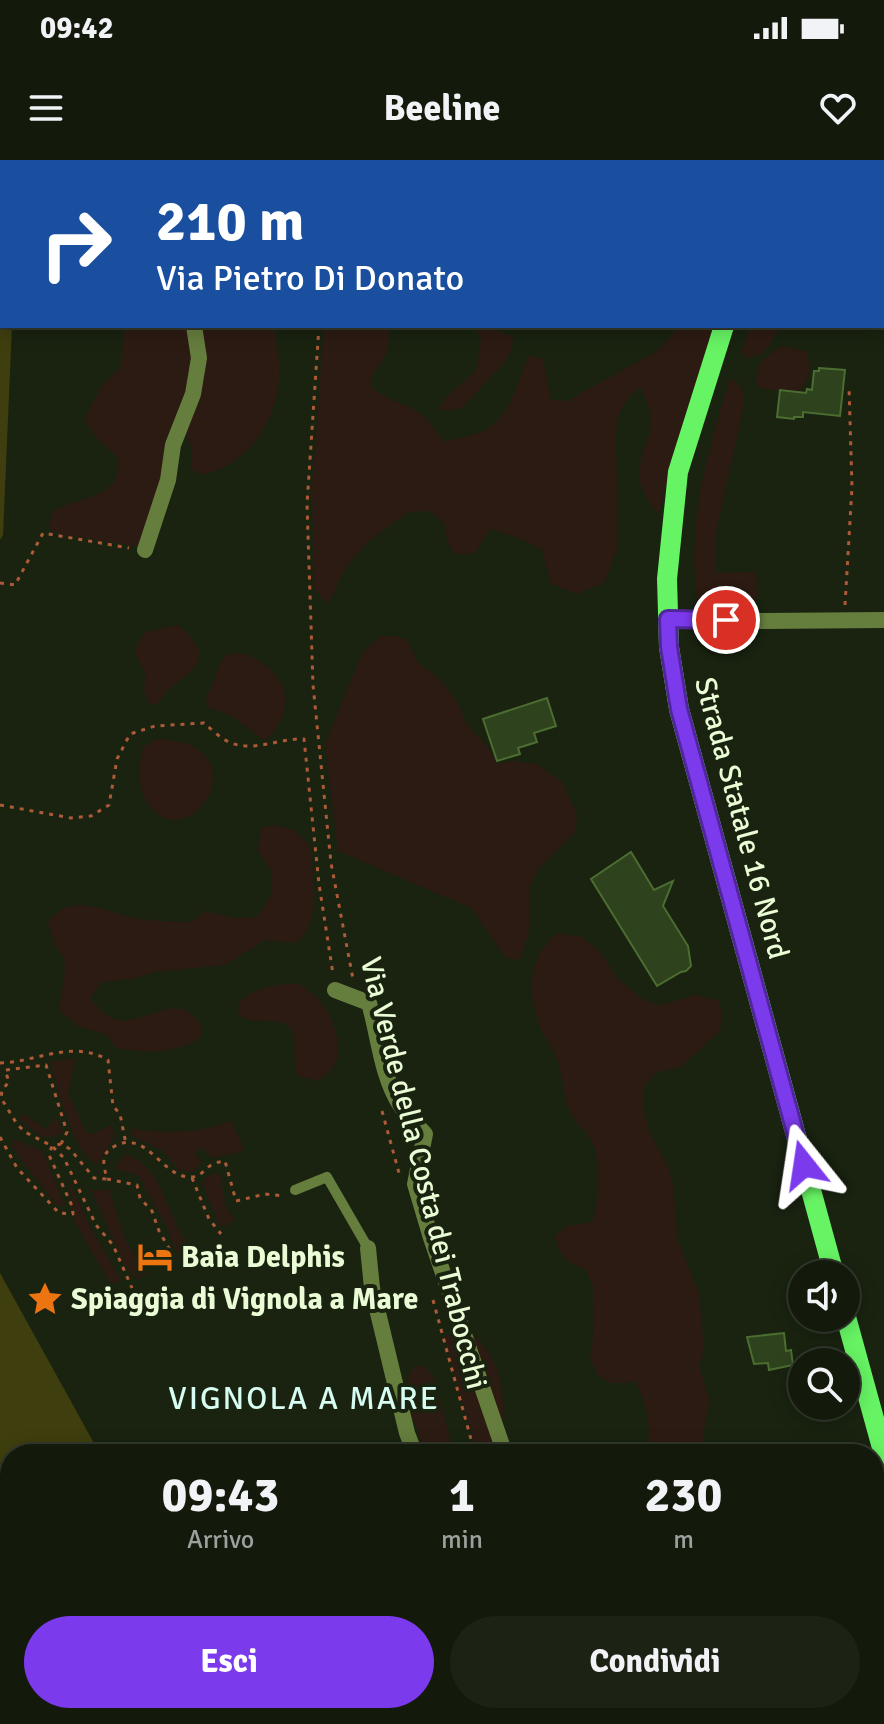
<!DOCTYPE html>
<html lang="it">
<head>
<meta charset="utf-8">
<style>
	body { margin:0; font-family:Signika,sans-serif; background:#1c2315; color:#f1f3f6; height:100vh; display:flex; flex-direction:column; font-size:30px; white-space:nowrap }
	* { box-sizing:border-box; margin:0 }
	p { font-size:26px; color:#9da19d }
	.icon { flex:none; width:44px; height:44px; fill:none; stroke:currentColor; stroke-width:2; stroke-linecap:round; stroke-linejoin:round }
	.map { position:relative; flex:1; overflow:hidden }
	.sheet { position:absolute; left:0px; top:1284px; width:884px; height:280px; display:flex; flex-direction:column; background:#131a0c; border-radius:32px 32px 0 0; box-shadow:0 4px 20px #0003,0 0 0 2px #32382d }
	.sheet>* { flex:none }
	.top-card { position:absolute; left:0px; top:0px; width:884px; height:168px; box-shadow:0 4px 20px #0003,0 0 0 2px #32382d; background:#1a4fa0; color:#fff; overflow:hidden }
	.buttons { position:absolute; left:788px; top:1100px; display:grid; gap:16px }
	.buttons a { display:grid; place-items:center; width:72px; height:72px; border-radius:50%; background:#131a0c; box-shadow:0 4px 20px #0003,0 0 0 2px #32382d; font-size:40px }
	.pin { position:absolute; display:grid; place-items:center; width:68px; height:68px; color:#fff; margin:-34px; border:4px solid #fff; border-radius:50%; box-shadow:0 2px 8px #0007 }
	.me { position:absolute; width:88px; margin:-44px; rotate:345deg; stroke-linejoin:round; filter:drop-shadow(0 0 6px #0008) }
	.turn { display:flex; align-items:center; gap:28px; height:168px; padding:0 24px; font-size:36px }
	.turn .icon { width:104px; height:104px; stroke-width:2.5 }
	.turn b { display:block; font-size:56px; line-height:68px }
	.eta { display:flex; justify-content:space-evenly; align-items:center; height:136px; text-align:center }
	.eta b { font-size:48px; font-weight:700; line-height:56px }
	.button { display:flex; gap:16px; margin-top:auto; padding:16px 24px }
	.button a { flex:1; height:92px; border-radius:48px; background:#7c3aed; color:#fff; font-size:32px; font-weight:700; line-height:92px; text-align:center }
	.button a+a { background:#1c2315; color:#f1f3f6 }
	.status { display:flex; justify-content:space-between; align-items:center; height:56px; padding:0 40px; background:#131a0c; direction:ltr }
	.status svg { height:22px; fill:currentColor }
	header { display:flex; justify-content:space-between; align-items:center; height:104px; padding:0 24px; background:#131a0c; font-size:36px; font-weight:700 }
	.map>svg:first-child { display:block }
</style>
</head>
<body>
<div class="status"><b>09:42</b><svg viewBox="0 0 49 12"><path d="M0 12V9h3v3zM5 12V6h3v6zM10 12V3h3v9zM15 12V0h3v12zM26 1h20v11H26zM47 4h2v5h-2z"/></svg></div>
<header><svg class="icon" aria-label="menu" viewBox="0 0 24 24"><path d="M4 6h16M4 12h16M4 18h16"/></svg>Beeline<svg class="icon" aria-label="heart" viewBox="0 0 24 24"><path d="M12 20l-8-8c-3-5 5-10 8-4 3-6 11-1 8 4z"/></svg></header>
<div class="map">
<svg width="884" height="1564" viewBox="0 0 884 1564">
	<rect width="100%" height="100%" fill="#192310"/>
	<g fill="#2c1b13">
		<path d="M125,166H275C276,182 280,199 279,216C278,260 247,308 201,314L192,310L191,287L186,274L174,271L141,387L64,375L49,369L52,352C81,334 122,342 118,297L98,280L84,259L101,227L120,208Z"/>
		<path d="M324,166H389C389,177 389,190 383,200C376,209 373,212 370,224C382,241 403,241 420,253C431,261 435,274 446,282C458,278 472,276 483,271C512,257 517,222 529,195L543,199L551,240L567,241L655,192L671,177L677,166H713L658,355C652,345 642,333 640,321C636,282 666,274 640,228C623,239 618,253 616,273L618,386L605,422L577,434L551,424L542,390L521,379L490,369L475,393L454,394L446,377L445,364L430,351L409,352L369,381L346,407L328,444L314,429L312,326Z"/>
		<path d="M750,166H781L763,194L746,198L741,192Z"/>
		<path d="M474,169L494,170L514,177L510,193L503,204L461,249L437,251L448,235L476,211L481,176Z"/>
		<path d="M783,186L806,191C813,207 810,218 799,232C785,229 772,231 758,227C751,207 766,194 783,186Z"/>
		<path d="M730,218C742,225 744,231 744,245L715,377V413L756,412L758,433L750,457L710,455L699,450C684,370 707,294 730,218Z"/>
		<path d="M178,465L191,477L200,493L196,507L167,531L157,545L148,542L144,530L146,514L134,491L145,472Z"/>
		<path d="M381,476H396L407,480L418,503L436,516L456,539L467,565L489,588L497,604L512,601L536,604L562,621L577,655L575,672L538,709L529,729L530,770L520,800L506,798L471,748L338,691L325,583L362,493Z"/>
		<path d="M241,493C286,506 301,548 265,581L232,556L207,547L206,536C217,521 215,508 226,494Z"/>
		<path d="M156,579C264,581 193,697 151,648C137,631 138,608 143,587Z"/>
		<path d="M275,665L294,670L310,685C312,718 324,760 296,783L265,780L225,805L155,812L132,819L101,822L91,838C120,886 154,840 185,850C189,852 196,859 200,863L202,877C172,895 150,893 117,888L105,874L78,866L59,851L65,811L64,797L54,784L48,761C73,731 104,752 135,758C154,761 173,762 192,762L205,751L234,758L257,757L271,735L272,712L258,691L261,667Z"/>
		<path d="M557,773L582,777L600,792L617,818L643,840L660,845L696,835L718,840L722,852L720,871L681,907L657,912L644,926L643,946L649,971L668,1007L673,1024L678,1081L699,1134L704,1189L699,1206L710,1241L704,1269V1294H647C651,1268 648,1245 636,1222L610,1223L597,1215L590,1196L594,1173L593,1127L586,1110C567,1103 559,1096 555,1075L567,1066L593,1062C598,1044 600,1001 593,983C588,972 576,964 571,954C564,940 564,921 559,906C555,892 546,880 540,867C526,832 527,799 557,773Z"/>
		<path d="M300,824C307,830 315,834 320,841C331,853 341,880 338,896C336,908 326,915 318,921L298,916C292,902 296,891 294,877C292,856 264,863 250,860C245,859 242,857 238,855L239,842C259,826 275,824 300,824Z"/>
		<path d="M76,898L68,934L86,972L92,974L111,965L115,974L98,1004C73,995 58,927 50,902Z"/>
		<path d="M23,954L45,969L57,958L63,972L54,977H42L19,959Z"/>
		<path d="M231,961L244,989L240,992L212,998L201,987L195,993L202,1003L192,1013L178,1009L163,991L131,975L132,969C166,973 199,974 231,961Z"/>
		<path d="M15,979L42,991L65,1045L57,1046L11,986Z"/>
		<path d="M126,994C156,1006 162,1033 174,1060C179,1072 187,1083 194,1094L179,1099L167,1067L138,1015L116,1009V1004Z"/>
		<path d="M220,1013L226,1048L235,1060L221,1068L205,1031L203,1021L208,1015Z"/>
		<path d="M68,1019L91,1069L122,1121L111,1124L75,1063Z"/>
		<path d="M91,1030H109L126,1082L148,1114L137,1119L125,1106Z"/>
		<path d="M470,1173C513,1206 499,1247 507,1294H477L444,1176Z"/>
		<path d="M415,1206L425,1207L434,1218L454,1294H425C419,1270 395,1225 415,1206Z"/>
		<path d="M467,1554H524L527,1564H473Z"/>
		<path d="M570,1554H653L649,1564H579Z"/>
	</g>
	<g fill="#3e3e0e">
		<path d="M0,0H19L2,2V166H12L3,375L0,380Z"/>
		<path d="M0,1113L100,1294H10V1554H119V1564H0Z"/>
	</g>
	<g fill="#2e421d" stroke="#4c6d31" stroke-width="2">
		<path d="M819,208L845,210L840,256L803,252V257H794V259L777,257L780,230L806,233L807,229L812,230L814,211H819Z"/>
		<path d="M547,538L556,566L534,573L537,582L518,588L520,594L497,601L483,559Z"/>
		<path d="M631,692L654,730L673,721L663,746L688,786L691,806L686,811L681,812L657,826L591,719Z"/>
		<path d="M784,1173L786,1191L791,1190L793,1205L769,1210L768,1203L754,1204L747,1177Z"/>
	</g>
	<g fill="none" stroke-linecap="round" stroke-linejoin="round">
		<g stroke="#ad5a38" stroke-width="3" stroke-dasharray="4 6" stroke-linecap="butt">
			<path d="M339,2V0"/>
			<path d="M319,166L307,344L313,525L331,703L353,819"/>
			<path d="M0,423L15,425L43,373L129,388"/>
			<path d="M845,445L852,327L849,226"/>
			<path d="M0,645L71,658L91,656L109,645L117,599L130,574L155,566L204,563C211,569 220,578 229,582C253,593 279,578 304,579L319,724L333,814"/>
			<path d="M0,903C37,902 72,879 108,900L113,946L120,954L126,984"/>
			<path d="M382,951L399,1013"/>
			<path d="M0,977L17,1008L59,1053L73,1054L72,1046L49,995L52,986L61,984L70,989L94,1018L107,1019C104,1006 99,994 115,986C148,969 162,1019 192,1017C201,1017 205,1008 213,1004C217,1002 221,1002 225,1001L236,1041L265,1034L285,1036"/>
			<path d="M61,984L67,972L46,905L5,910L9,922L2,930L1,938L17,964L25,972L52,986L64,998L96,1065L113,1085L132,1128"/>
			<path d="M192,1018L209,1059L221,1074"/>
			<path d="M107,1019L137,1025L140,1038L152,1051L159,1071L174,1097"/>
			<path d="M433,1140L475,1294"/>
			<path d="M527,1554L531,1564"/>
			<path d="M539,1554L541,1564"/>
		</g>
		<path stroke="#657e3e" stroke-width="10" d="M295,1030L327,1017L368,1088"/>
		<g stroke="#657e3e" stroke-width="16">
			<path d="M235,0V2"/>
			<path d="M145,390L168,320L173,285L193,234L199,198L194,166"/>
			<path d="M668,459L754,461L884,460"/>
			<path d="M335,830L369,843C379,877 381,915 400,945C407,955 417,965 425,974L415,1024L431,1078L505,1294"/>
			<path d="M368,1088L372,1128L407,1273L415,1294"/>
			<path d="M874,1462L884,1469"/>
			<path d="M564,1554L567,1564"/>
			<path d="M654,1564L658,1554"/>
		</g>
		<g stroke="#67f464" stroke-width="20">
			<path d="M770,2L771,0"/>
			<path d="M724,166L678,312L667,419L669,487L679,549L834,1114"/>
			<path d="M846,1157L884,1295"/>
		</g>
	</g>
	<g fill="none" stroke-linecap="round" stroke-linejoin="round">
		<g stroke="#51269a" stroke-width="20">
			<path id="route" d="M726,460L668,459L669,487L679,549L804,1005"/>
		</g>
		<use href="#route" stroke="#7c3aed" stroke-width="14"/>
	</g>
	<defs>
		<g id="hotel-bare" transform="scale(2.76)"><path d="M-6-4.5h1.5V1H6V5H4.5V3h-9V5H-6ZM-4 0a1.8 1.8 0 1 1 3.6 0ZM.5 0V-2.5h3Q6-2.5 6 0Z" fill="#ec7411" stroke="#192310" stroke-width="2.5" paint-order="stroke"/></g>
		<g id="sight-bare" transform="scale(2.76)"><path d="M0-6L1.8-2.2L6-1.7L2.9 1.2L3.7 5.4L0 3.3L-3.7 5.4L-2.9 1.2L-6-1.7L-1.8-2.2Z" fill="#ec7411" stroke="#192310" stroke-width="2.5" paint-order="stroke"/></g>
	</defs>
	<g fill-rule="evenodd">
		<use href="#hotel-bare" x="155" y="1097"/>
		<use href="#sight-bare" x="45" y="1139"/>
	</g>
	<g text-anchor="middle" stroke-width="8" stroke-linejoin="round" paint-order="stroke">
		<g font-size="30" fill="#eafcd5" stroke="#192310">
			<text transform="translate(742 658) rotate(75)" y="10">Strada Statale 16 Nord</text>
			<text transform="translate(424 1013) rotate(76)" y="10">Via Verde della Costa dei Trabocchi</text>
		</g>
		<g font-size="30" font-weight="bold" fill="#eafcd5" stroke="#192310" text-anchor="start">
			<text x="181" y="1107">Baia Delphis</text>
			<text x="71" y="1149">Spiaggia di Vignola a Mare</text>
		</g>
		<g font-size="32" letter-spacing="2" fill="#d7fcf1" stroke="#192310">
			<text x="304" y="1249">VIGNOLA A MARE</text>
		</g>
	</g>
</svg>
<div class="buttons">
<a><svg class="icon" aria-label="sound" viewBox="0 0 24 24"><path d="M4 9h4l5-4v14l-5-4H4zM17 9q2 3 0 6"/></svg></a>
<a><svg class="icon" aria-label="search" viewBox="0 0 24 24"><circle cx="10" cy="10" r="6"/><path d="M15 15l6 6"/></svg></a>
</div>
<div class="pin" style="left:726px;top:460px;background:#d93025"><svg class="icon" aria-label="arrive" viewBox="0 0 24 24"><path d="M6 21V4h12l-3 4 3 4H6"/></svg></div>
<svg class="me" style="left:804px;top:1005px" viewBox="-20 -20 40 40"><path d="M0-17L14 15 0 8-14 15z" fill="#7c3aed" stroke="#fff" stroke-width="4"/></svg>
<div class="top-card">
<div class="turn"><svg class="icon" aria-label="right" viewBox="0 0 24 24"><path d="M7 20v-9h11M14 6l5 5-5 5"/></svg><div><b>210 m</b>Via Pietro Di Donato</div></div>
</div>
<section class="sheet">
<div class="eta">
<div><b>09:43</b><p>Arrivo</p></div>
<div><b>1</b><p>min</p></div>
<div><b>230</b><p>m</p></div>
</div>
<div class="button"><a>Esci</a><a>Condividi</a></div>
</section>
</div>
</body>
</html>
